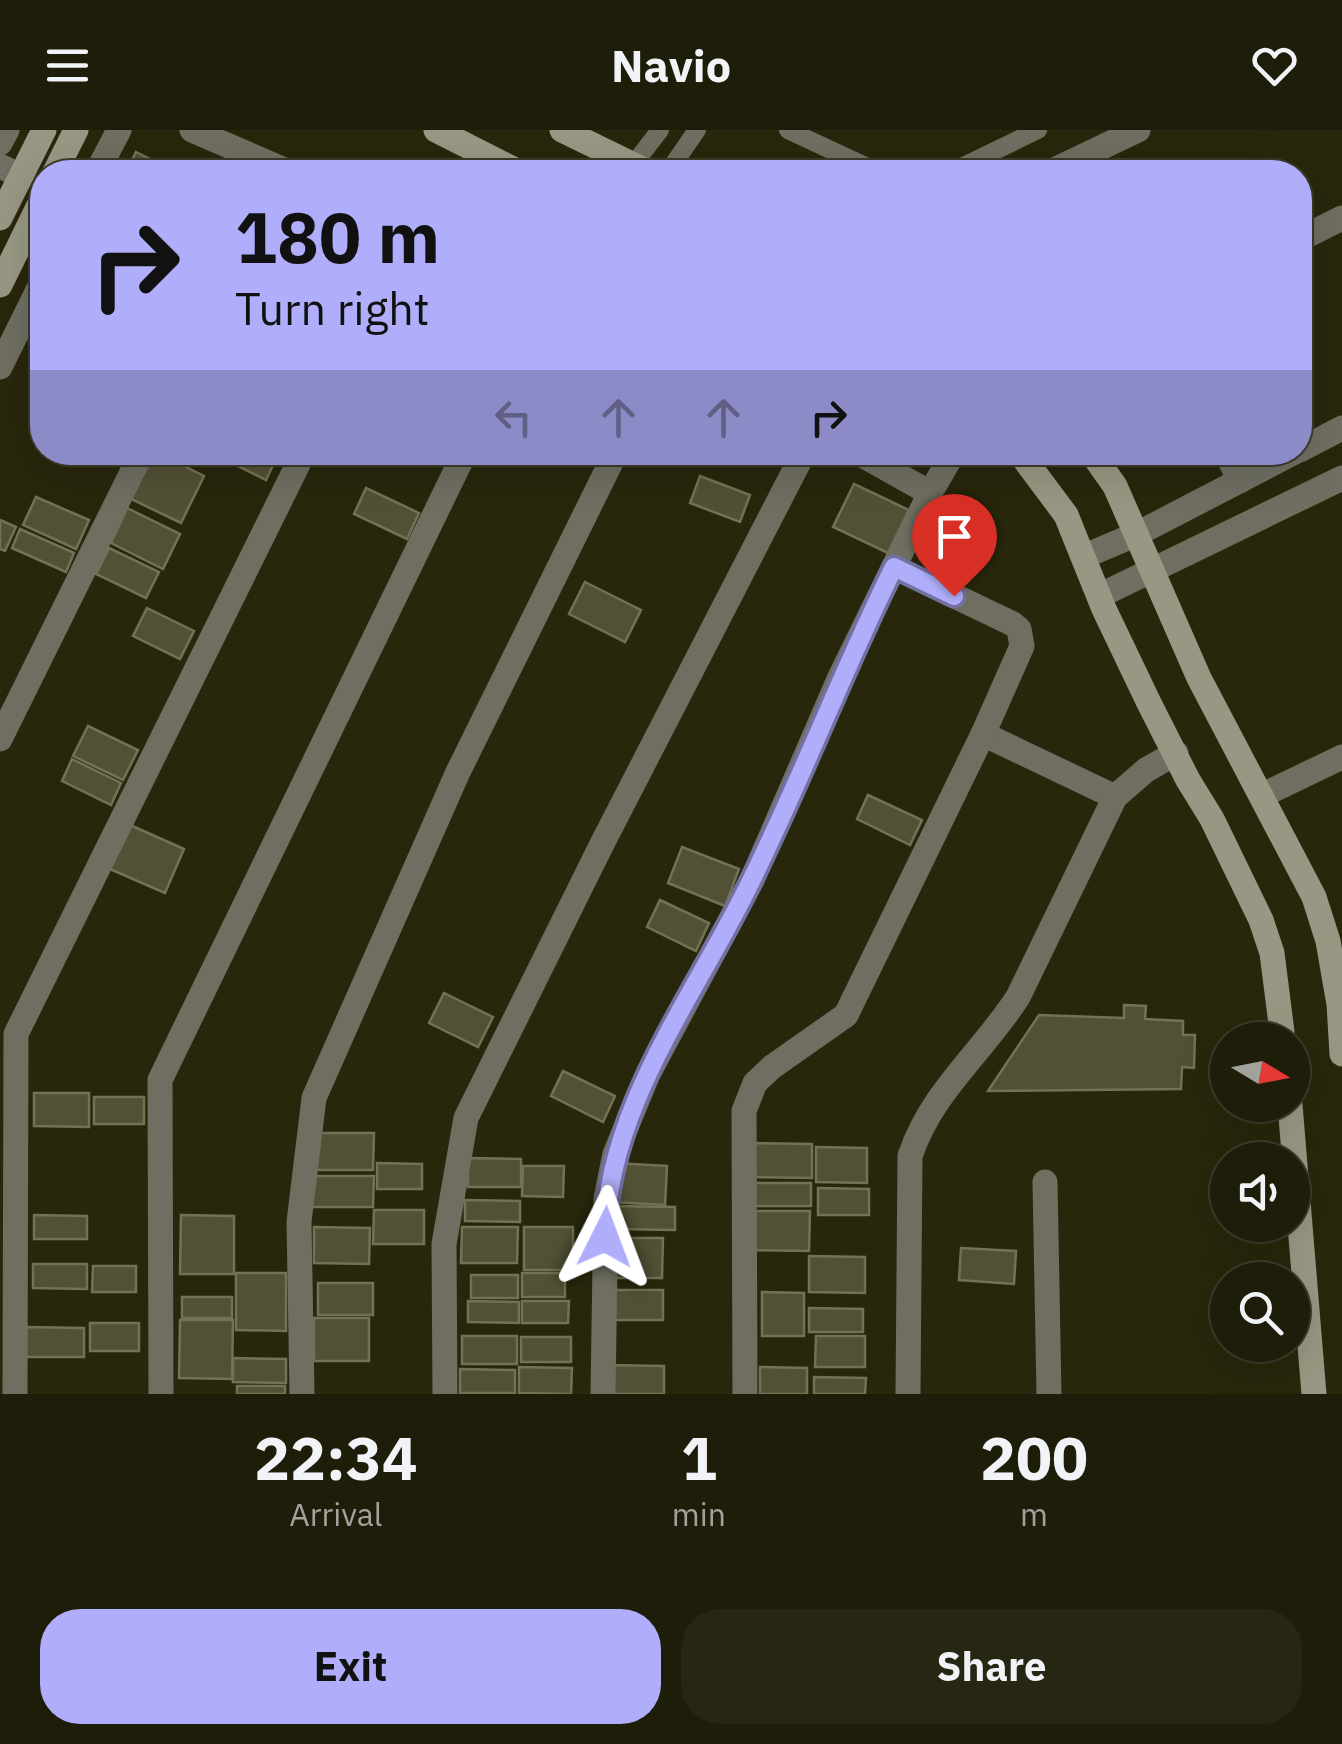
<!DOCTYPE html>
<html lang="en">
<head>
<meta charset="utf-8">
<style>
	body { margin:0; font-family:"IBM Plex Sans",sans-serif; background:#262612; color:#f1f3f6; height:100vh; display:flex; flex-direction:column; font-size:38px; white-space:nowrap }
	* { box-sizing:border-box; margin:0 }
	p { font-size:32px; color:#a1a29c }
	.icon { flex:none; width:55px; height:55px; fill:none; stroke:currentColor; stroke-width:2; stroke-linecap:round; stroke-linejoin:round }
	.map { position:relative; height:1264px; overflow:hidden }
	.details { display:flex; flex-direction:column; background:#1e1d09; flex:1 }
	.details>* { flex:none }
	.top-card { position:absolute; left:30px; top:30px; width:1282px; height:305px; border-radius:40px; box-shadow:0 10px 40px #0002,0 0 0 2px #3c3b2a; background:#b0aefa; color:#111; overflow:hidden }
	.needle { width:65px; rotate:100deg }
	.controls { position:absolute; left:1210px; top:892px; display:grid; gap:20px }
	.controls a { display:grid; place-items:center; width:100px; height:100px; border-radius:50%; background:#1e1d09; box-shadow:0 10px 40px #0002,0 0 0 2px #3c3b2a; font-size:50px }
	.pin { position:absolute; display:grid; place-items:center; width:85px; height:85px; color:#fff; margin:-102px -42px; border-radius:50% 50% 50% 0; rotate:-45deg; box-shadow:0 0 10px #0007 }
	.pin .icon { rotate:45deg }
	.me { position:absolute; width:110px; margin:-55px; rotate:3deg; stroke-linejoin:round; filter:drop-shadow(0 0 8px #0008) }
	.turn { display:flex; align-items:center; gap:35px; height:210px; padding:0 40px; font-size:45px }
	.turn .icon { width:130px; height:130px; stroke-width:2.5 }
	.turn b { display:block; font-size:70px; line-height:85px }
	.lanes { display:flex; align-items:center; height:95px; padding:0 40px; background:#0003; justify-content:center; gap:50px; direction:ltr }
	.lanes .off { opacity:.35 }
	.eta { display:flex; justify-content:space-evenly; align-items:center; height:170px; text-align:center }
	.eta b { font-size:60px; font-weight:700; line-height:70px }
	.cta { display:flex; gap:20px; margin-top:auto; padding:20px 40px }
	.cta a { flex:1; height:115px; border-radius:40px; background:#b0aefa; color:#111; font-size:40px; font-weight:700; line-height:115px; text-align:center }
	.cta a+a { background:#262612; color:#f1f3f6 }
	header { display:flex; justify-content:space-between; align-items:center; height:130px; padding:0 40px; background:#1e1d09; font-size:45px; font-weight:700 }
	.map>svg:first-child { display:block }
</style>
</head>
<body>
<header><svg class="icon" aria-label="menu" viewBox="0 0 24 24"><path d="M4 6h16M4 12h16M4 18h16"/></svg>Navio<svg class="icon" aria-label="heart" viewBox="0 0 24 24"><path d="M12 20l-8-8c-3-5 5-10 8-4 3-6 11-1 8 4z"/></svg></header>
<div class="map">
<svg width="1342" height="1264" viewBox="0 0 1342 1264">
	<rect width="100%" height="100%" fill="#28270c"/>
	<g fill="#525135" stroke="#737255" stroke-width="2.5">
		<path d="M136,22L177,42H126Z"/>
		<path d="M148,322H156L204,346L181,393L127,367Z"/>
		<path d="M222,322H274L278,325L266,350L220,327Z"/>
		<path d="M700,346L750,365L740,392L690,373Z"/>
		<path d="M854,354L909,380L888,423L833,397Z"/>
		<path d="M366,358L419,383L407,409L354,384Z"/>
		<path d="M36,367L89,390L76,419L23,395Z"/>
		<path d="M127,378L180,404L163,439L111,413Z"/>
		<path d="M0,390L16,397L5,421L0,419Z"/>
		<path d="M20,399L74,423L66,442L12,418Z"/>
		<path d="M109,418L159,442L146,468L96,444Z"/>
		<path d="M585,452L641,480L625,512L569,484Z"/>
		<path d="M147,478L194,501L180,529L133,506Z"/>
		<path d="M88,596L138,620L123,650L73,626Z"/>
		<path d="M72,629L121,653L111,675L62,651Z"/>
		<path d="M868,665L922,690L910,715L857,689Z"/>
		<path d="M130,695L184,719L165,763L110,739Z"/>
		<path d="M682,717L739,739L725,776L668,753Z"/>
		<path d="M660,770L709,793L696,821L647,797Z"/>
		<path d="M444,863L493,887L478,917L429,893Z"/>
		<path d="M1124,875L1146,876L1145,889L1183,891V905H1195L1194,938L1182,937L1181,959L988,961L1039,885L1124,888Z"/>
		<path d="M563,941L615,966L603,992L551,966Z"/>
		<path d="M34,963H89V997L34,996Z"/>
		<rect x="94" y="967" width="50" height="27"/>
		<path d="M314,1003H374L373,1040H313Z"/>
		<path d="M751,1013L812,1014V1048L751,1047Z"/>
		<path d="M816,1017L867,1018V1053L816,1052Z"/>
		<path d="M468,1028L521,1029V1057H468Z"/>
		<path d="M377,1033L422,1034V1059H377Z"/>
		<path d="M614,1033L667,1036L665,1075L612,1072Z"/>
		<path d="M523,1036H564L563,1067L522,1066Z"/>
		<path d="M312,1046H374L373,1077H312Z"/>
		<path d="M753,1053H811V1076H754Z"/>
		<path d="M818,1058L869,1059V1085H818Z"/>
		<path d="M465,1070L520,1071V1092L465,1091Z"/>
		<path d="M614,1076L675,1077V1100L614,1099Z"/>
		<path d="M374,1080H424V1114H373Z"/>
		<path d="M753,1081H810L809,1121L752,1120Z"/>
		<path d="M34,1085L87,1086V1109H34Z"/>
		<path d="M181,1085L234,1086V1144H180Z"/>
		<path d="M314,1097L370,1098L369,1134L314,1133Z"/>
		<path d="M462,1097H518L517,1133H461Z"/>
		<rect x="524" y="1097" width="49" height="43"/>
		<path d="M606,1108H663L662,1148H605Z"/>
		<path d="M961,1118L1016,1121L1014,1154L959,1150Z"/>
		<path d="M809,1126L865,1127V1163L809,1162Z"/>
		<path d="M33,1134H87V1159L33,1158Z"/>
		<path d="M93,1136H136V1162H92Z"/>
		<path d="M236,1143H286V1201L236,1200Z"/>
		<rect x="522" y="1143" width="43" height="24"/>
		<rect x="471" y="1145" width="47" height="23"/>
		<rect x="318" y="1153" width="55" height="32"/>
		<path d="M606,1160H663V1190H605Z"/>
		<path d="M762,1162L804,1163V1206H762Z"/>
		<rect x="182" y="1167" width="50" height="21"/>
		<path d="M468,1171L519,1172V1193L468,1192Z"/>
		<path d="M522,1171H569L568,1193H522Z"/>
		<path d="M809,1178L863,1179V1202H809Z"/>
		<rect x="314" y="1188" width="55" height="43"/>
		<path d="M180,1190H233L232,1249L179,1248Z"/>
		<rect x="90" y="1193" width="49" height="28"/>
		<path d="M26,1197L84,1198V1227H26Z"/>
		<rect x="462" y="1206" width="55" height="28"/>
		<path d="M816,1206H865V1237H815Z"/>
		<rect x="521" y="1207" width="50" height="25"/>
		<path d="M233,1228L286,1229V1253L233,1252Z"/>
		<path d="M606,1235L664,1236V1264H606Z"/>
		<path d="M519,1237L572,1238L571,1264L519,1263Z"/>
		<path d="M760,1237L807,1238V1264H760Z"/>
		<path d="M460,1239L515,1240V1263H460Z"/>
		<path d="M814,1247L866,1248L865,1264H814Z"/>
		<rect x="237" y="1256" width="48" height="8"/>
	</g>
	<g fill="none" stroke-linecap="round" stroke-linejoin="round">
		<g stroke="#6f6e61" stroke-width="18">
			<path d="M788,0L878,42"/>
			<path d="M633,35L660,0"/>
			<path d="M668,42L697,0"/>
			<path d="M951,42L1038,0"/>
		</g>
		<g stroke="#6f6e61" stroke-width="25">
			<path d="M192,0L289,42"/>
			<path d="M0,13L7,0"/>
			<path d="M0,36L21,46"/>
			<path d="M97,42L119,0"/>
			<path d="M1050,42L1138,0"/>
			<path d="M1300,109L1342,88"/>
			<path d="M0,237L42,152"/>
			<path d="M1300,320L1342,298"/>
			<path d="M1226,322L1240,351"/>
			<path d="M930,363L954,322"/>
			<path d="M1085,426L1137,404L1295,322"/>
			<path d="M1099,466L1342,348"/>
			<path d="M983,604L1115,667"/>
			<path d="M0,609L142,322"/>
			<path d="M1263,665L1342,627"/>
			<path d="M1045,1052L1049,1264"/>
			<path d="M15,1264L16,904L304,322"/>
			<path d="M161,1264L160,950L465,322"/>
			<path d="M302,1264L299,1092L314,968L458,642L616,322"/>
			<path d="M445,1264L444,1114L466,988L603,712L804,322"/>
			<path d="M603,1264L606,1068L615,1024L648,944L752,750L840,547L930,363L857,322"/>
			<path d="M745,1264L744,981L755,953L772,937L846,885L983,604L1022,516L1019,499L1013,494L894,437"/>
			<path d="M908,1264L910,1026C932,961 981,924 1018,867L1115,667L1146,640L1176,623"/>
		</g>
		<g stroke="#989783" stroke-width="25">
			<path d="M436,0L519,42"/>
			<path d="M562,0L648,42"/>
			<path d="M55,42L76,0"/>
			<path d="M0,88L44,0"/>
			<path d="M0,155L42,69"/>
			<path d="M1019,322L1066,385L1104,479L1149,573L1188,650L1212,689L1261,790L1272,823L1283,910"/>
			<path d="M1091,322L1115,356L1199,548L1314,767L1328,811L1339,874L1342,924"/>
			<path d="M1290,975L1314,1264"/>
		</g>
	</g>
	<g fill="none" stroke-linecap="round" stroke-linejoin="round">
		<g stroke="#7271a2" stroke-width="25">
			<path id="route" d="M605,1107C607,976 696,865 751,751C802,648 843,540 894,437L954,466"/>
		</g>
		<use href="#route" stroke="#b0aefa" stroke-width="18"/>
	</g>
</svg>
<div class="controls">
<a><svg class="needle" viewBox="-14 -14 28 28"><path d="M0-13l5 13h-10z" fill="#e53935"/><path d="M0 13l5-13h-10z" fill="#a1a29c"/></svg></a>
<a><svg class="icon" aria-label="sound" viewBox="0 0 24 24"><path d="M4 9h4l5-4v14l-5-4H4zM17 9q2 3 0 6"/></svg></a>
<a><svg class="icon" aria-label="search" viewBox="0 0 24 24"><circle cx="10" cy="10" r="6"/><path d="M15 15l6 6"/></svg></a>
</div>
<div class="pin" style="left:954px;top:466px;background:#d93025"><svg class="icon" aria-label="arrive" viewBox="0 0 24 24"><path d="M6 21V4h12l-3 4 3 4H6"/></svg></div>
<svg class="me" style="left:605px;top:1107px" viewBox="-20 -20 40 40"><path d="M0-17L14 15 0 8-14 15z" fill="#b0aefa" stroke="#fff" stroke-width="4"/></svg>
<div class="top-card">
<div class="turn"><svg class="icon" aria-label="right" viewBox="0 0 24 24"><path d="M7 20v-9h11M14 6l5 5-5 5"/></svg><div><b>180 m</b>Turn right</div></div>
<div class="lanes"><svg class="icon off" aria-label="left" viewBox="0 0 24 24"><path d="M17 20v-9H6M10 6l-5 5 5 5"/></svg><svg class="icon off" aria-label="ahead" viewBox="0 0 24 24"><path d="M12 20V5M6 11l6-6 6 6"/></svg><svg class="icon off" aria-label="ahead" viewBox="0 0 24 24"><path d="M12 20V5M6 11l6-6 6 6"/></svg><svg class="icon" aria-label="right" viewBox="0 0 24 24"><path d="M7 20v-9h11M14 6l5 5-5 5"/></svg></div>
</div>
</div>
<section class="details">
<div class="eta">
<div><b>22:34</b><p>Arrival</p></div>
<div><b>1</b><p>min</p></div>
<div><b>200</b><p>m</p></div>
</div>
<div class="cta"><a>Exit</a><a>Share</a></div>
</section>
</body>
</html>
